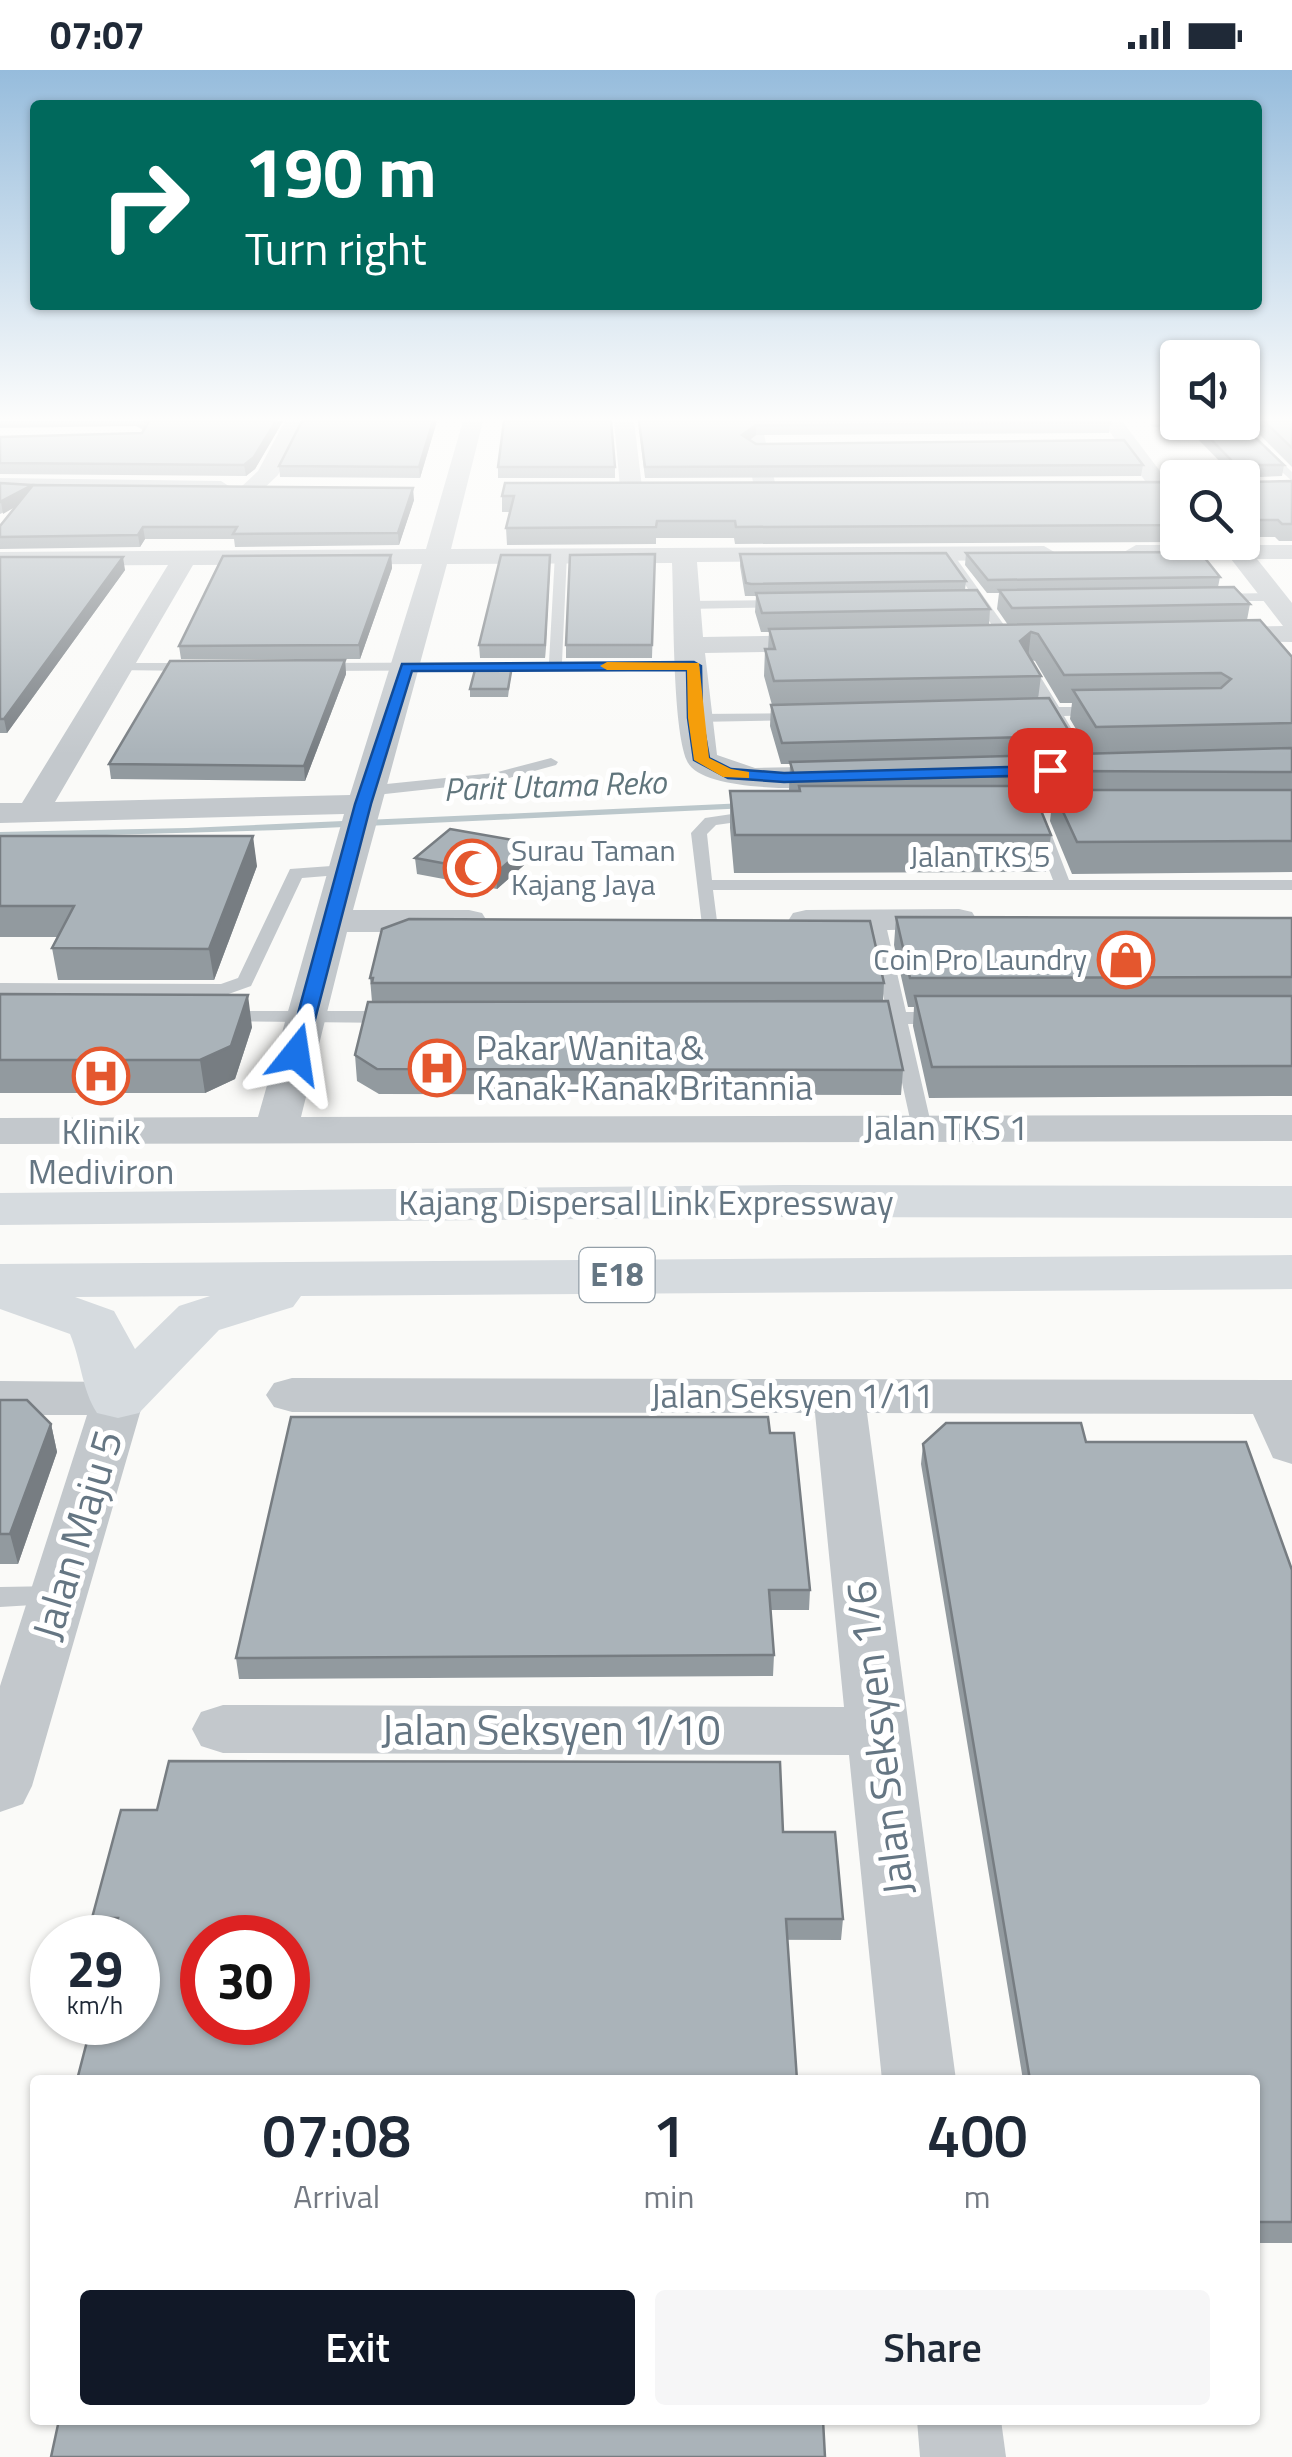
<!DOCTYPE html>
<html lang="en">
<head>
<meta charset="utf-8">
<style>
	body { margin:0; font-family:"Titillium Web",sans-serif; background:#f6f6f7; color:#1f2937; height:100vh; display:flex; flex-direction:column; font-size:38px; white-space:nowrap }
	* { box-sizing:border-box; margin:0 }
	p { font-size:32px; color:#747a83 }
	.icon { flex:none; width:55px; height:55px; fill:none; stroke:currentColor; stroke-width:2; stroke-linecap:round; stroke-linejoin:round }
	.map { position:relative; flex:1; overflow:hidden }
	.drawer { position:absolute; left:30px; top:2005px; width:1230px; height:350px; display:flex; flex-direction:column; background:#fff; border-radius:10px; box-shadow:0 2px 8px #0004 }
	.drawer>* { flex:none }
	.hud { position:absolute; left:30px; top:30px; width:1232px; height:210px; border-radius:10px; box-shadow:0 2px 8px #0004; background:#00695c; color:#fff; overflow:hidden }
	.fabs { position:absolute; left:1160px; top:270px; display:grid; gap:20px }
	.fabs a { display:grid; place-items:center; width:100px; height:100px; border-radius:10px; background:#fff; box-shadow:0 2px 8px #0004; font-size:50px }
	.speed { position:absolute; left:30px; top:1845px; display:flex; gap:20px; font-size:50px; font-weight:700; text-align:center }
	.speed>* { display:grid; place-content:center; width:130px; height:130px; border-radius:50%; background:#fff; box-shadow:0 2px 8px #0004; line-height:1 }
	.speed small { font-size:25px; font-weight:400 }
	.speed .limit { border:15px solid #d22; background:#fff; color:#111 }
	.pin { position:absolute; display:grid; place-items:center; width:85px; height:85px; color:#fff; margin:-42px; border-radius:20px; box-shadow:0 5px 15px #0006 }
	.me { position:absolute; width:110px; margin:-55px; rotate:15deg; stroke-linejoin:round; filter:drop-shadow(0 0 8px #0008) }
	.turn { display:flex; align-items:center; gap:35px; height:210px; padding:0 50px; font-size:45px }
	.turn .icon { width:130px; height:130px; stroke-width:2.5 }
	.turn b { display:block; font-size:70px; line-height:85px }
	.eta { display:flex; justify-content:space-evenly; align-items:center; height:170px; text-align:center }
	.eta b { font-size:60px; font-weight:600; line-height:70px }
	.primary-button { display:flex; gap:20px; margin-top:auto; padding:20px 50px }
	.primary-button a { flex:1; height:115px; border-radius:10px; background:#111827; color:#fff; font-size:40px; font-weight:600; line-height:115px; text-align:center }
	.primary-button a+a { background:#f6f6f7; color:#1f2937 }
	.status { display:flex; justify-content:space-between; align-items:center; height:70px; padding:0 50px; background:#fff; direction:ltr }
	.status svg { height:28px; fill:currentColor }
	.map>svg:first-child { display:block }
</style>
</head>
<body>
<div class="status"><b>07:07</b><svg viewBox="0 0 49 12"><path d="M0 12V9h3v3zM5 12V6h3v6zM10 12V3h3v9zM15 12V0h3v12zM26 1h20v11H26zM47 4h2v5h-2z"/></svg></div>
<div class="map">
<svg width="1292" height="2387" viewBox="0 0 1292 2387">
	<rect width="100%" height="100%" fill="#fafaf8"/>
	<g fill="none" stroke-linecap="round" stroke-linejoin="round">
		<path fill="#bbc7cb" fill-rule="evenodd" d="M746,733L751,736L749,738L280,760L0,768V762L187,758Z"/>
		<g fill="#c3c8cc" fill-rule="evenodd">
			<path d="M1292,351V356L1154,357L1149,354Z"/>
			<path d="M1258,377H1266L1292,402V411L1258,381Z"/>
			<path d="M561,480L567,484L562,592H694L701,596L699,599L318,601L311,597L318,593L549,592L555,484Z"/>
			<path d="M943,481H951L1014,569L1013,572H1003Z"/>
			<path d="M1212,524L1274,523L1280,527L1274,531H1208L1206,528Z"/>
			<path d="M786,530L792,534L790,537L687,539L681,535L687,531Z"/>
			<path d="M118,593H196L203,597L196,601L113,600L111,597Z"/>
			<path d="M1022,593H1032L1059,637H1101L1108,641L1101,645L1064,646L1095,699L1093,702H1083L1049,646H1029L1022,642L1045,638L1020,596Z"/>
			<path d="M807,643L809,646L802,650L695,652L688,648L695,644Z"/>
			<path d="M551,688L558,692L556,695L494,712L367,726L359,721L367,716L494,703Z"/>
			<path d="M759,740L767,745L765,748L716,755L707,764L712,810H1053L1031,753L1039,748L1047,753L1069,810H1292V820H713L717,851L714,855H702L691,763L705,748Z"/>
			<path d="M345,795L353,800L351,804L302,808L251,916L223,926L0,923V913L221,914L238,908L290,799Z"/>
			<path d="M876,846L885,851L906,942H944L953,948L944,954H908L932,1058L922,1064L912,1058L889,954H861L852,948L861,942H887L867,851Z"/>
			<path d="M221,941H394L403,947L394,953L214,951L212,947Z"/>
			<path d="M56,1516L66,1519L70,1526L66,1533L0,1537V1517Z"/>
		</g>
		<g fill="#c3c8cc" fill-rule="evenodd">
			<path d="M285,351H305L278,405L258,424H242L239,419L258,401Z"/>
			<path d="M463,351H483L451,479L1044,476L1056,483L1044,490L697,492L703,567L834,565L848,573L834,581L705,583L717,685L755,698L852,696L863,699L868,706L863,713C832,720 702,725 687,691C672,656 674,536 672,493L447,494L353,840H469L482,843L487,851L482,859L469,862H347L301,1047L1292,1045V1071L0,1074V1048L258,1047L344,744L0,753V733H22L168,495L0,496V482L426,479ZM422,494L350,725L55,732L193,495Z"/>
			<path d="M614,351H634L642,417L639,422L631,424L620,417Z"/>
			<path d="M741,351H761L776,417L773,422L765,424L754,417Z"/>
			<path d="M1102,351H1122L1172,417L1169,422H1153Z"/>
			<path d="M0,408L221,411L232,418L221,425L0,422Z"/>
			<path d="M1136,475H1292V489H1257L1292,533V572L1200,571L1196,565L1210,557L1283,556L1231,489L1127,487L1124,482Z"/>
			<path d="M959,839L972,842L977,850L972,858L806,862L793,859L788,851L793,843L806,840Z"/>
			<path d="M292,1308L1292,1310V1394L1273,1388L1253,1344L867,1343L956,2010H882L849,1685L223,1683L201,1676L192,1659L201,1642L223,1635L844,1637L815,1343L292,1342L274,1337L266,1325L274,1313Z"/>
			<path d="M0,1311L118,1312L136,1317L144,1329L32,1716L23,1734L0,1742V1616L87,1345H0Z"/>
			<path d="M917,2350H1001L1006,2387H920Z"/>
		</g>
		<g fill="#d6dbdf" fill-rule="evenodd">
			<path d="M785,1115L1292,1116V1148L785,1147L0,1155V1123Z"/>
			<path d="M1292,1185V1219L301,1226L293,1237L219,1260L139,1343L118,1348L97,1343C82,1320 81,1290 70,1264L0,1239V1194ZM210,1226L179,1236L135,1279L114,1241L75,1227Z"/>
		</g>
	</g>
	<g fill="#929a9f" fill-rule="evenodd">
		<path d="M0,351H283L255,399L246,406L0,404V367L142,363L143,360L136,356L0,358Z"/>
		<path d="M302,351H437L420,408L280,407L279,396Z"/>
		<path d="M638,351H1109L1110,353L1109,363L756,365L750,370L756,374L1143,395L1141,406L645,408Z"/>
		<path d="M1257,351H1292V397L1255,360Z"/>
		<path d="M1190,352H1239L1284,395L1282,406L1236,408L1189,360Z"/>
		<rect x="498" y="397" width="117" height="11"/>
		<path d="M1292,411V471H1279L1275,467H1242V412Z"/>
		<path d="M1178,412V472L735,474L734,468H656V474L507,475L506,458L510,442H502V426Z"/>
		<path d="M0,413L414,430L399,475L235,477L234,469H145L140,477L0,479V456L15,437L0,444Z"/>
		<path d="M966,483L1220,507L1218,517L1250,534L1247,550L1292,587V802L1072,804L1050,751L1052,733L1038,735L1051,765L1046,802L734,803L730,758V721H789L790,694H781L770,656L771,635H772L764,606L765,579H768L769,562H761L755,542L756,526H745L740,496V484L966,511L965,520L990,539L989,555H1008L997,539L999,523H987L965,495ZM1031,590L1035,591L1060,633H1072L1070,649L1090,683L1070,684L1072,666L1038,629L1041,606Z"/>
		<path d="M655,484L652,588H566V575Z"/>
		<path d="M391,485L392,498L360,589H181L179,576Z"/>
		<path d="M550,485L545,588H480L479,575Z"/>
		<path d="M0,487L125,500L7,663H0Z"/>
		<path d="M345,590L346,604L305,711L111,709L109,694Z"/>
		<path d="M512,596L508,627H470V619Z"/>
		<path d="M0,766L257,796L214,910H58L52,878L58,867H0Z"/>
		<path d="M415,788L531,789L497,819L417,804Z"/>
		<path d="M896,847L1292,848V1026L929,1028L913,956L914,937H908L894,875Z"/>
		<path d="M370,908L884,913L883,931L903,1000L901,1025L379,1024L357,1011L355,985L372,932Z"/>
		<path d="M0,924L252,957L235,1009L205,1023H0Z"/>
		<path d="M0,1330L51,1354L57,1382L18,1494H0Z"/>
		<path d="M770,1363L810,1520L809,1540H771L774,1585L773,1606L239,1609L236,1588Z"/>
		<path d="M1086,1372L1292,1500V2173H1255V2010H1023L921,1394L923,1374Z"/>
		<path d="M783,1762L843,1849L841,1870L97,1868L92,1848Z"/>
	</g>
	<g fill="#777d82">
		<path d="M276,351H283L255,399L246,406L244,395Z"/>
		<path d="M433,351H437L420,408L419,397Z"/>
		<path d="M756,355V365L741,376L742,365Z"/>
		<path d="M32,415L34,426L3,444L1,432Z"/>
		<path d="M413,418L414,430L399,475L398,463Z"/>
		<path d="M143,457L145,469L140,477L138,465Z"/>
		<path d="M391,485L392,498L360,589L359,575Z"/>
		<path d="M550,485V497L545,588V575Z"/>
		<path d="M123,487L125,500L7,663L4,649Z"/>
		<path d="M1031,562L1028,588L1020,571Z"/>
		<path d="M345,590L346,604L305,711L304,696Z"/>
		<path d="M1069,701L1065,731L1053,720L1052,733L1016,737L1019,707Z"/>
		<path d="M253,766L257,796L214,910L209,879Z"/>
		<path d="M530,773L531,789L497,819L496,803Z"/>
		<path d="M248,925L252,957L235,1009L205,1023L200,990Z"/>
		<path d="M51,1354L57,1382L18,1494L10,1464Z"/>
	</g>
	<g fill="#aab3b9" stroke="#777d82" stroke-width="2.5" fill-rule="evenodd">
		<path d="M144,351H276L254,387L244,395L0,393V367L142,363L148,353Z"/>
		<path d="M302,351H433L419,397L279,396Z"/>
		<path d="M504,351H611L615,397H498Z"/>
		<path d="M639,351H1109L1110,353L756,355L742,365L756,374L1124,370L1143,395L645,397Z"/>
		<path d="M1264,351H1292V378Z"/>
		<path d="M1194,352H1239L1284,395H1244L1240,399Z"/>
		<path d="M1292,411V454H1282L1278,450H1242V412Z"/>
		<path d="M1178,412V455L736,457L735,451H657L656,457L506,458L514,426H502L505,413Z"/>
		<path d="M0,413L32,415L0,432Z"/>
		<path d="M33,415L413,418L398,463L233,464L237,457H143L138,465L0,467V456Z"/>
		<path d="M1200,482L1220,507L988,510L966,483Z"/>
		<path d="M946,483L966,511L751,514L746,513L740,484Z"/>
		<path d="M655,484L652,575H566L570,485Z"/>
		<path d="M391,485L359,575L179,576L223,486Z"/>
		<path d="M501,485H550L545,575H479Z"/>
		<path d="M0,487H123L4,649H0Z"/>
		<path d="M1234,517L1250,534L1012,538L999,520Z"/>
		<path d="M977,520L990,539L762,543L756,523Z"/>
		<path d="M1260,550L1292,587V653L1096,657L1073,620L1221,618L1231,609L1221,603L1064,605L1038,564L1031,562L1020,571L1041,606L774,611L765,579H775L769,559Z"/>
		<path d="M345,590L304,696L109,694L170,591Z"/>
		<path d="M476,596H512L508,619H470Z"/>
		<path d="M1049,628L1072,666L782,673L771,635Z"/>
		<path d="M1292,678V702L1069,701L1019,707L794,705L790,692Z"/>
		<path d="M799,716H1031L1051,765H735L730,721H800Z"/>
		<path d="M1053,720H1292V771L1077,772Z"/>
		<path d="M450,759L530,773L496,803L415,788Z"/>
		<path d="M0,766H253L209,879L52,878L74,836H0Z"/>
		<path d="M896,847L1292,848V907L910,908Z"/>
		<path d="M409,849L870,851L884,913H372L373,908H370L382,859Z"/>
		<path d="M0,924L248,925L231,976L200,990H0Z"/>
		<path d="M915,926H1292V996L932,997Z"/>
		<path d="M888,931L903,1000L377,999L355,985L368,932Z"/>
		<path d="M0,1330H27L51,1354L10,1464H0Z"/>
		<path d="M291,1347H768L770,1363H794L810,1520H769L774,1585L236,1588Z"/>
		<path d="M946,1353H1081L1086,1372H1246L1292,1500V2152H1255V2010H1030L923,1374Z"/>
		<path d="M169,1691L780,1692L783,1762H835L843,1849H786L797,2010H77L92,1952H138V1868H113L118,1848H92L121,1740H157ZM202,1868H288V1952H202Z"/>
		<path d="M59,2350H823L825,2387H51Z"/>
	</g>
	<linearGradient id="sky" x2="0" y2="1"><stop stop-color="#96bcdc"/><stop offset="0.51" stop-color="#fdfdfc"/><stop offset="1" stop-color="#fdfdfc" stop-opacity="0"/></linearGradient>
	<rect width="1292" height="685" fill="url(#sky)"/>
	<path fill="#1a73e8" stroke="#114b97" stroke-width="2.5" d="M694,592L701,596L702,648L709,688L731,699L784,703L1050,696L1058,700L1050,705L784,712L728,708L694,690L688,648L687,600L412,601L371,734L306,984L296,990L290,988L287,984L355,734L402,594Z"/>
	<path fill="#f59e0b" d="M699,593L709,688L731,699L749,702V708L723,707L694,690L688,648L687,600H607L600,596L607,592Z"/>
	<defs>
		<g id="mosque-ring" transform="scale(2.875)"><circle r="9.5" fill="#fff" stroke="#e4572e" stroke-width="1.5"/><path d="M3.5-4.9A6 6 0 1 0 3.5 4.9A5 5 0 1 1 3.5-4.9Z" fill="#e4572e"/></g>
		<g id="shop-ring" transform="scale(2.875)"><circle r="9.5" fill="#fff" stroke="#e4572e" stroke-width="1.5"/><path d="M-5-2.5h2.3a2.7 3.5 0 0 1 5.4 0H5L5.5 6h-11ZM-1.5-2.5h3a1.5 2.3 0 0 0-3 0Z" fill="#e4572e"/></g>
		<g id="hospital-ring" transform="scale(2.875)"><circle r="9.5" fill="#fff" stroke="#e4572e" stroke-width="1.5"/><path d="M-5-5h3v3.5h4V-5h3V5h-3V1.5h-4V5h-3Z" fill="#e4572e"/></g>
	</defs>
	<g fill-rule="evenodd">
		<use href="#mosque-ring" x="472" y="798"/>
		<use href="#shop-ring" x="1126" y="890"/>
		<use href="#hospital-ring" x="437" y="998"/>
		<use href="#hospital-ring" x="101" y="1006"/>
	</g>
	<g text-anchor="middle" stroke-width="10" stroke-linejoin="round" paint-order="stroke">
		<g font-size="30" fill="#657683" stroke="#fff" text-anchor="start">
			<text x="511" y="791">Surau Taman<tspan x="511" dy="34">Kajang Jaya</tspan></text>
			<text x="1087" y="900" text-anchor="end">Coin Pro Laundry</text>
		</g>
		<g font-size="30" fill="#657683" stroke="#fff">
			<text x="980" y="797">Jalan TKS 5</text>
		</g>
		<g font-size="32" font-style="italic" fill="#60757c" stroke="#fff">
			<text transform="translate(555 716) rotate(-2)" y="11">Parit Utama Reko</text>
		</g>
		<rect fill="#fff" stroke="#939fa8" stroke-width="2.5" x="579.5" y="1178" width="75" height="54" rx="8"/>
		<g font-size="32" font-weight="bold" fill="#657683">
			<text x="617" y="1216">E18</text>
		</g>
		<g font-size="35" fill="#657683" stroke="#fff" text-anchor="start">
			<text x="476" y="990">Pakar Wanita &amp;<tspan x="476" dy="40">Kanak-Kanak Britannia</tspan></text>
			<text x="101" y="1074" text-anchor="middle">Klinik<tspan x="101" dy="40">Mediviron</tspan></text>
		</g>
		<g font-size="35" fill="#657683" stroke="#fff">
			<text x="946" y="1070">Jalan TKS 1</text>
			<text x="646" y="1145">Kajang Dispersal Link Expressway</text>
			<text x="792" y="1338">Jalan Seksyen 1/11</text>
		</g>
		<g font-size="42" fill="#657683" stroke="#fff">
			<text transform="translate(77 1465) rotate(-73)" y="15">Jalan Maju 5</text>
			<text x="551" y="1675">Jalan Seksyen 1/10</text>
			<text transform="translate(879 1668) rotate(-97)" y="15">Jalan Seksyen 1/6</text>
		</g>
	</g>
</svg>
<div class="fabs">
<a><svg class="icon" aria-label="sound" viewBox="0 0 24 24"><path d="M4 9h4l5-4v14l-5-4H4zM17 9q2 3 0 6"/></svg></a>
<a><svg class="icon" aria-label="search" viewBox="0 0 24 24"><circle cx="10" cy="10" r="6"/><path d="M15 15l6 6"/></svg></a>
</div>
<div class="speed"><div>29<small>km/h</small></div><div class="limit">30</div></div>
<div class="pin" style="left:1050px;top:700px;background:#d93025"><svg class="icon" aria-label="arrive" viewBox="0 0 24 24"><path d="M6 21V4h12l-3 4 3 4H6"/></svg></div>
<svg class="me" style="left:296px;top:984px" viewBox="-20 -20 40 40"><path d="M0-17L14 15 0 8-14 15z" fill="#1a73e8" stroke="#fff" stroke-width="4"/></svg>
<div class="hud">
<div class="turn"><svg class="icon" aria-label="right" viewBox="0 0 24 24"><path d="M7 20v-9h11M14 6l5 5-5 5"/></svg><div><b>190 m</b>Turn right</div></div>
</div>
<section class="drawer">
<div class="eta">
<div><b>07:08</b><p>Arrival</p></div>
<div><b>1</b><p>min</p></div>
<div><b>400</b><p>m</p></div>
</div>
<div class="primary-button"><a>Exit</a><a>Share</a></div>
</section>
</div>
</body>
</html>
